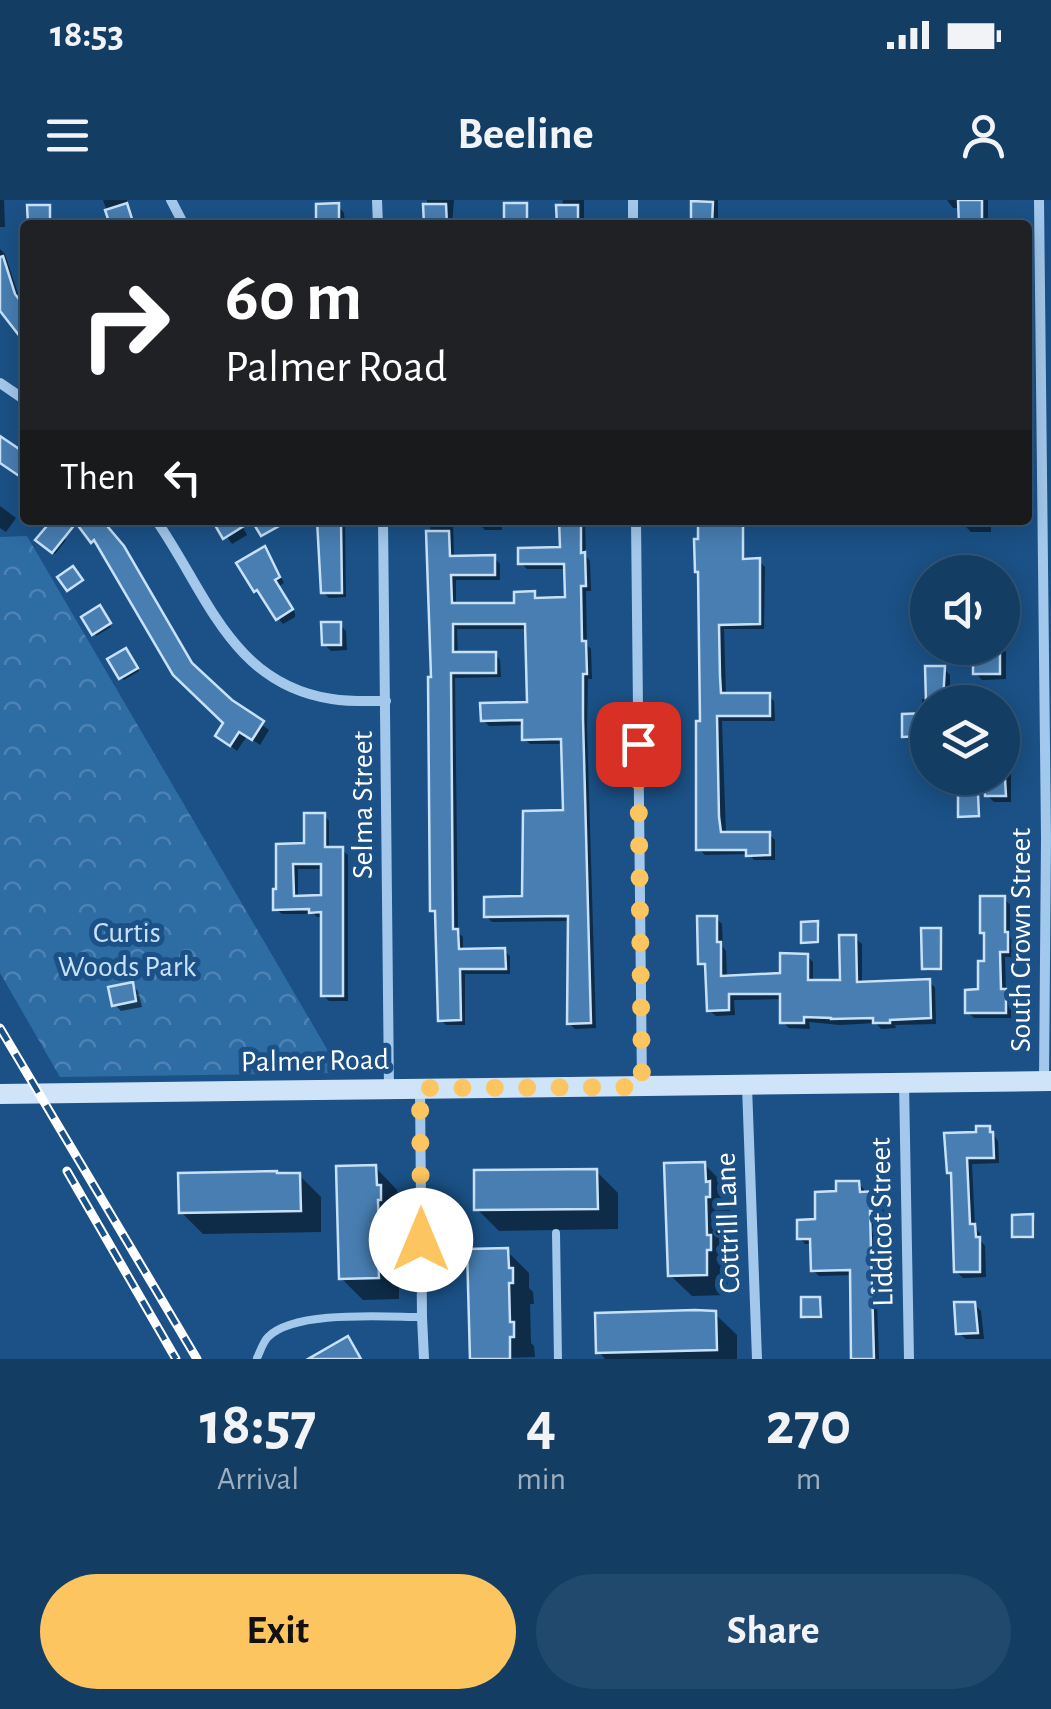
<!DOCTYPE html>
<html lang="en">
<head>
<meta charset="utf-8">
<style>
	body { margin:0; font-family:"Alegreya Sans",sans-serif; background:#21486d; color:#f1f3f6; height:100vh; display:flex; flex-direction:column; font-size:38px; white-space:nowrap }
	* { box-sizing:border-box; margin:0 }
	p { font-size:32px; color:#9daebf }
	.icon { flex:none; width:55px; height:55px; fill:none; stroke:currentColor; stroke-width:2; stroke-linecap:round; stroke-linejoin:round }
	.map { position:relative; height:1159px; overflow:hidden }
	.side { display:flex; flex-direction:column; background:#143d64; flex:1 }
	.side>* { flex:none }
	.banner { position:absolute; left:20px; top:20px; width:1012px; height:305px; border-radius:10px; box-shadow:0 5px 25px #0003,0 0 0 2px #335678; background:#202124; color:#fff; overflow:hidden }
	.tools { position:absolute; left:910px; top:355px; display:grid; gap:20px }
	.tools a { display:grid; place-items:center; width:110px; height:110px; border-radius:50%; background:#143d64; box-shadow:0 5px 25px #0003,0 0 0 2px #335678; font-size:50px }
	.pin { position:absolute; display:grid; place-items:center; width:85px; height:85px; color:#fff; margin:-42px; border-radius:20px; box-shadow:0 5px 15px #0006 }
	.me { position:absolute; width:110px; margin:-55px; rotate:0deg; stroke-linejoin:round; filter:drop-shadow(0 0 8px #0008) }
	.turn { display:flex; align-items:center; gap:35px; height:210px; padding:0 40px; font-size:45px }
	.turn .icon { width:130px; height:130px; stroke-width:2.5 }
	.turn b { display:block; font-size:70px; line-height:85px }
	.then { display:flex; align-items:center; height:95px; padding:0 40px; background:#0003; gap:20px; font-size:38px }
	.eta { display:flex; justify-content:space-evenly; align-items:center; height:170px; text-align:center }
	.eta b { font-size:60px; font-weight:600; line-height:70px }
	.cta { display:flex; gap:20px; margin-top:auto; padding:20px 40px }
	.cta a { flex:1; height:115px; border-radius:60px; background:#fdc560; color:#111; font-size:40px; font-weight:600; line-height:115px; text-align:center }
	.cta a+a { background:#21486d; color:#f1f3f6 }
	.status { display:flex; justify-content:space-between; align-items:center; height:70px; padding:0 50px; background:#143d64; direction:ltr }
	.status svg { height:28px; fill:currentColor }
	header { display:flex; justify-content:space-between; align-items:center; height:130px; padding:0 40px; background:#143d64; font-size:45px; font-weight:600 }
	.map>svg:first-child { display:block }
</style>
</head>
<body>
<div class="status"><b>18:53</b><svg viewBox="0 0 49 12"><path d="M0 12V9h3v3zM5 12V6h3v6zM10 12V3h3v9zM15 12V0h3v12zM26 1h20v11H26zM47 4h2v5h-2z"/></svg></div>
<header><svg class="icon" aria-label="menu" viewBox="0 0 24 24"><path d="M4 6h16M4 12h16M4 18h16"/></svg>Beeline<svg class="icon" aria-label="person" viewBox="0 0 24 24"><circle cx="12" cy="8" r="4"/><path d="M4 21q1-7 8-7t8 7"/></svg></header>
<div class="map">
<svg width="1051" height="1159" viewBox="0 0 1051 1159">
	<defs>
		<pattern id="park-crowns" width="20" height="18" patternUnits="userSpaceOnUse" patternTransform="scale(2.5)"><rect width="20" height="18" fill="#2e6ca4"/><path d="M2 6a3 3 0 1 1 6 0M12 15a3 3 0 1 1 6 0" fill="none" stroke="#4d82b2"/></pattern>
	</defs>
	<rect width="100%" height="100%" fill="#1b5186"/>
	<path fill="url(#park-crowns)" d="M27,336L341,873L60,877L0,773V337Z"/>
	<g fill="#0007" fill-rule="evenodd">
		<path d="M0,0H4L5,27H0Z"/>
		<path d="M103,0H127L136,25H112Z"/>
		<path d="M427,0H454L452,25H427Z"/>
		<path d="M563,0H588H584V25H559Z"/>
		<path d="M697,0H718V25H693Z"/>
		<path d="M947,0H988V25H961V8H953Z"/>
		<path d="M338,6L344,13L345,25H319Z"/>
		<path d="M0,49L5,54L21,103L25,109V139L0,106Z"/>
		<path d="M0,306L16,318L6,332L0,328Z"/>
		<path d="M76,320H101L130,356L197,471L230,502L269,530L260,545L247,536L237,551L218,536L227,523L100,348Z"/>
		<path d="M215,320H239L247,335L232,344Z"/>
		<path d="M320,320H345L346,397L329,398L323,392Z"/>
		<path d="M430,320H453L454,358H494L500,364V380H456V406L517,405L534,394L540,400H567L566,369H527L521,363L562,350V324L502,325V330H485L479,324V320H585L586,356L590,361L591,391H586L587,445L591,449L592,479H588L587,526L596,828L575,829L569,823L570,721L492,722L486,716L525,699L566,613L564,544H530L524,539V525L489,526L483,520L529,505L528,429H457L458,455L495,454L500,460L501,477L455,478L458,732L463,737V751H504L510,756V774H465V825H446L441,820L438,715L433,710V479Z"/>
		<path d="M700,320H720V354H742L750,361H759L765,367L764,429H724L726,495L769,496L774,501L775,521H722L726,634H769L775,640V660H754L749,654L705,655L699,649L702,523Z"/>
		<path d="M965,320H991V332H971L965,326Z"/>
		<path d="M50,326L66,340L55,354L39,340Z"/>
		<path d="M264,349L270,355L284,383L279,386L295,413V417L283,424L256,391Z"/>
		<path d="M102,411L111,427L96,436L94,433Z"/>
		<path d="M340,425L346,431L347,450L331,451L324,444Z"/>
		<path d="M976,448H1001L1006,452V479L982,480L976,473Z"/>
		<path d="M128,453L139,471L124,480L121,478Z"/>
		<path d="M944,469L950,475V491H947V502H928V541L911,542L905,536L922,516V499H928Z"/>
		<path d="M1002,556L1011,563V602H994L987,595V578H1002Z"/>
		<path d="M324,615L329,621V650H342L348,655V801H329L323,795V717H317L314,714H282L276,709L278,646H307ZM298,669H323L324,697L298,698Z"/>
		<path d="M1004,698L1010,705V737L1013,740V757H1005L1006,793L1011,798V818H974L968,812L981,792L986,764V735L983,732Z"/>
		<path d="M716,718L722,724L723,747L726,751L727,778L783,776L807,756L813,762V783L842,782L855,738L862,744V784L929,781L935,788L936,824L895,825L896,828L881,829L876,823L840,825L809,822L810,829L789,828L783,822V799L734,800L735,815L716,816L709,810L708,770L701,763Z"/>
		<path d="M817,724L820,727V744H806L803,741Z"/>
		<path d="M940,730L942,733L943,770L927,771L924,768Z"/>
		<path d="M132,785L138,791L142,807L121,811L115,805Z"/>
		<path d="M989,928L998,941L999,963L972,964L975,1028L980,1033L981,1041L985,1046L986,1077L963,1078L956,1071L953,976L949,972L978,934Z"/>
		<path d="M704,964L726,986V1002L730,1005V1017L727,1018L728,1056L731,1059L732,1071H727L728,1095L692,1096L670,1075Z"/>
		<path d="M376,968L397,990L398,1005L402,1009V1021H398L399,1059L403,1063V1074L399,1075V1099L363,1100L341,1078Z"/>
		<path d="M596,971L618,993V1029L499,1031L477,1009Z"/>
		<path d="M299,975L321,997V1032L203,1034L181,1012Z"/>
		<path d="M858,983L864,989V994H878L884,1000V1015H874L879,1159H854L852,1075L819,1076L813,1070V1044H805L800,1038L818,1022L838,994Z"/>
		<path d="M1032,1017L1035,1020V1038L1017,1039L1015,1036Z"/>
		<path d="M507,1051L529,1073V1088L533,1092L534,1104H530L531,1143L534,1146L535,1157L473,1159Z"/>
		<path d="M819,1099L822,1102V1119H806L804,1116Z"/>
		<path d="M974,1104L981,1111L984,1139H966L959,1133Z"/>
		<path d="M715,1114L737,1135V1159H605L599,1152Z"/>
	</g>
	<g fill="#487eb2" stroke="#c8e1f9" stroke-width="2.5" fill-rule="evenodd">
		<path d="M958,0H982V25H959Z"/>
		<path d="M691,1L713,2L712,25H691Z"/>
		<path d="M127,3L134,25H110L105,10Z"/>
		<path d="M339,3V25H316V4Z"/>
		<rect x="504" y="3" width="23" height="21"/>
		<path d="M423,4H446L447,25H424Z"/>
		<path d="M27,5H50V25H28Z"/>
		<path d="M556,5H578V25H557Z"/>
		<path d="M3,56L15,94L25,107V143L0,111V57Z"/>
		<path d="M0,236L25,253V280L0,263Z"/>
		<path d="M52,320H102L124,346L192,463L232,500L264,521L252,540L239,532L230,546L215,536L223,523L173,475L94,340L91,343L76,323L52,353L35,340Z"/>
		<path d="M212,320H290L261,336L252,321L223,339Z"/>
		<path d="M317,320H341L342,393H321Z"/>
		<path d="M559,320H581V353L585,352L586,386H581L582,441H586L587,474H583V518L591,823L567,824L568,716L484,717V697L522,696L523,611L563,610L561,539L522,540V520L481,521L480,503L527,502L525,424H453V452H496V473H451L453,729H458L459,749L505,748L506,769H460L461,820L438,821L435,711H430L428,477H431L426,331H449L450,356L495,355V375H451L452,403H514V392L535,391V398L565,397L564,364H518V348L560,347Z"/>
		<path d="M698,320L743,321V359L760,358V424L719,425L720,476L721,493H770V516H717L719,617L721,632H770V655L746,656V650H696V521H700L698,372H695L694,339H698Z"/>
		<path d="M265,346L280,377L275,380L293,409L276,420L257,390L254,392L236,363Z"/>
		<path d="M73,366L83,380L67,391L57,377Z"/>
		<path d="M100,405L111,423L92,435L81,417Z"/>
		<path d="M321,422H341V445H322Z"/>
		<path d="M126,448L138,468L119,479L107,459Z"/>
		<rect x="973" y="448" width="27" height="26"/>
		<path d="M925,466H945L943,502H926Z"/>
		<path d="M928,513V536L902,537V514Z"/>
		<path d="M984,578H1005L1006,596H985Z"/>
		<path d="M978,594L979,616L958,617V595Z"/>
		<path d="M304,613H325V647H343V796H321V712L309,713V709L273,710V689H276V644L304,643ZM293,664H321V695L294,696Z"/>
		<path d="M980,696H1005V732H1008V752H1000L1001,789H1006V813H965V790L978,789V761H984V733H980Z"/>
		<path d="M697,716H717V742H721V776L780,773V753L808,754V780H840L839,735H856L857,782L930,779L931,818L890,820V823H873V818L831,819V818L804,817V823H780V794H729V810L707,811L705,764H698Z"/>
		<path d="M818,721V742L801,743V722Z"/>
		<path d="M921,728H941V769H922Z"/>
		<path d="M133,782L136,801L112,806L108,787Z"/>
		<path d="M976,926H990V932H993L994,958H967L970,1024H975L976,1037H980V1072H954L951,973H947L944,933L976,932Z"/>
		<path d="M705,962L706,982L710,981V997H706L707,1035H711V1050H707V1075L668,1076L664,963Z"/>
		<path d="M376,965L377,985H381V1000H378L379,1039H382V1054H378L379,1078L339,1079L336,966Z"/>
		<path d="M597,969L598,1009L474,1010V970Z"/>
		<path d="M277,971V973H300L301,1011L179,1013L178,973Z"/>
		<path d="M836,981H859L860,992L879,991V1010L870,1011L874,1159H851L850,1070L811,1071L810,1039H797V1020L815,1019V992L836,991Z"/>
		<path d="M1033,1014V1037H1012V1015Z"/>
		<path d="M508,1048L509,1068H513V1083H509L510,1122H514V1137H510V1159H470L467,1049Z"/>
		<path d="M801,1097H820L821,1117H801Z"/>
		<path d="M954,1102H975L978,1133L956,1134Z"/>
		<path d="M695,1110L716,1111L717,1150L596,1153L595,1113Z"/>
		<path d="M348,1136L361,1159H308Z"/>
	</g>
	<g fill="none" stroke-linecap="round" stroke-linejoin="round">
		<g stroke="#a3c8ec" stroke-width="8">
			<path d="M556,1033L558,1159"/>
			<path d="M257,1158C260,1152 263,1142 268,1137C295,1110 385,1117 422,1117"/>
		</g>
		<g stroke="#a3c8ec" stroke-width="10">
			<path d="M171,0L184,25"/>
			<path d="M377,0L378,25"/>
			<path d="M1039,0L1046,638L1044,881"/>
			<path d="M633,25V0"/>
			<path d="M0,183L25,200"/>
			<path d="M156,320C207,393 231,484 332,499C350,502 368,501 386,501"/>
			<path d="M383,320L389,889"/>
			<path d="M636,320L642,887"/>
			<path d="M904,883L909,1159"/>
			<path d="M747,886L757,1159"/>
			<path d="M420,889L422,1117L424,1159"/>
		</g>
		<path stroke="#cfe4f9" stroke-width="20" d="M0,894L1051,881"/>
		<g stroke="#fff" stroke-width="9">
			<g id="rail">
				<path d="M0,828L197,1159"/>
				<path d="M67,971L176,1159"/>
			</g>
		</g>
		<use href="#rail" stroke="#1b5186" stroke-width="5" stroke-dasharray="15" stroke-linecap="butt"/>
	</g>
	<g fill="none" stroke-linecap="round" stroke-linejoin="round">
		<path stroke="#fdc560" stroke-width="18" stroke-dasharray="0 32.4" d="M421,1040L420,888L642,887L638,544"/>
	</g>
	<g text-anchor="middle" stroke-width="10" stroke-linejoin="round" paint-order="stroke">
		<g font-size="30" fill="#fff" stroke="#1b5186">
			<text transform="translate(362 605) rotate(-90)" y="10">Selma Street</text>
			<text transform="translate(1020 740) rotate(-90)" y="10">South Crown Street</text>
			<text transform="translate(315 860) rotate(-1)" y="10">Palmer Road</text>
			<text transform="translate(881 1022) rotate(-91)" y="10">Liddicot Street</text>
			<text transform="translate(727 1023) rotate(-92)" y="10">Cottrill Lane</text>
		</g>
		<g font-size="30" fill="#c8e1f9" stroke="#1b5186">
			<text x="127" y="742">Curtis<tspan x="127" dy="34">Woods Park</tspan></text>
		</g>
	</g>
</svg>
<div class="tools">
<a><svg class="icon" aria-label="sound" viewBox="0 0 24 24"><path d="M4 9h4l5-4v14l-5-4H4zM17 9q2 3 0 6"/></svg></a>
<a><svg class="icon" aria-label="layers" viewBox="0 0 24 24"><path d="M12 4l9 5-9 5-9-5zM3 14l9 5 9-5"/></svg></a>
</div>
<div class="pin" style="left:638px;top:544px;background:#d93025"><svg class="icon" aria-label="arrive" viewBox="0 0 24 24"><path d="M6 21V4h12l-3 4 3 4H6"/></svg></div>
<svg class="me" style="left:421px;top:1040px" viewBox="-20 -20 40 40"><circle r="19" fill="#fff"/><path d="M0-13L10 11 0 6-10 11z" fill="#fdc560"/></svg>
<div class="banner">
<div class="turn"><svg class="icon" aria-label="right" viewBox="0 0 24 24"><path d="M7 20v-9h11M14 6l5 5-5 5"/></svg><div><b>60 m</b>Palmer Road</div></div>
<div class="then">Then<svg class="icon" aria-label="left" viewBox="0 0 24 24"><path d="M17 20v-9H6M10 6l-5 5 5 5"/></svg></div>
</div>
</div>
<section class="side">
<div class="eta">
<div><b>18:57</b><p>Arrival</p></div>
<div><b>4</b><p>min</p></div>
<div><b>270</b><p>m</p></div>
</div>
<div class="cta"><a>Exit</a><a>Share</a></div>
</section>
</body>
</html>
